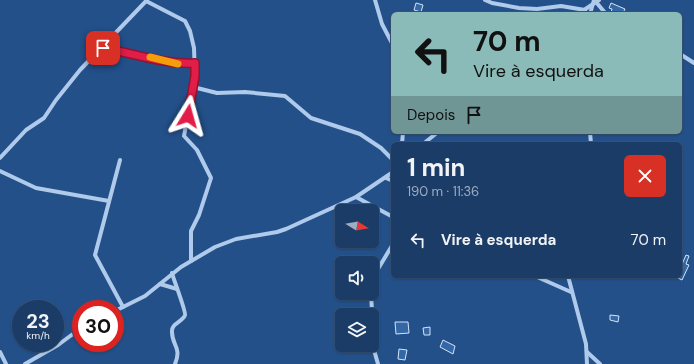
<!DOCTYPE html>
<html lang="pt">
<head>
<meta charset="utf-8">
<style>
	body { margin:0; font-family:"DM Sans",sans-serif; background:#274770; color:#f1f3f6; height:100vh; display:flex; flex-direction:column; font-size:15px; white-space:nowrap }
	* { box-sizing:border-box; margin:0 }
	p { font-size:13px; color:#9fadc0 }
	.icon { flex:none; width:22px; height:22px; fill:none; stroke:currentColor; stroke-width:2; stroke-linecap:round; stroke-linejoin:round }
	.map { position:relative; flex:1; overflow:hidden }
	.panel { position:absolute; left:391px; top:142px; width:291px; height:136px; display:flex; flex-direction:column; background:#1a3c67; border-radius:6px; box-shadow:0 1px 3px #0004,0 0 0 1px #38567b }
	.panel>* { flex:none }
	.banner { position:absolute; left:391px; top:12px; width:291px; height:122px; border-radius:6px; box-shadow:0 1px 3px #0004,0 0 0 1px #38567b; background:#8bbbb9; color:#111; overflow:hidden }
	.needle { width:26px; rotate:101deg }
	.tools { position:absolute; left:335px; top:204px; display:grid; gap:8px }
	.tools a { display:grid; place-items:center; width:44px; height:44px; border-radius:6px; background:#1a3c67; box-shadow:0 1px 3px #0004,0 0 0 1px #38567b; font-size:20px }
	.speed { position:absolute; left:12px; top:300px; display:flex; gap:8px; font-size:20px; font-weight:700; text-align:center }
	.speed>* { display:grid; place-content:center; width:52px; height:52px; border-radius:50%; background:#1a3c67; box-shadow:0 1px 3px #0004,0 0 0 1px #38567b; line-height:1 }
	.speed small { font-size:10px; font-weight:400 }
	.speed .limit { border:6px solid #d22; background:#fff; color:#111 }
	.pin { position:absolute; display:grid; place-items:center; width:34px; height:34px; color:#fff; margin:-17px; border-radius:8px; box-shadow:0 2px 6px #0006 }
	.me { position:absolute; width:44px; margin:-22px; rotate:8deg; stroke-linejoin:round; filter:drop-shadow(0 0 3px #0008) }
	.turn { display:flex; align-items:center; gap:14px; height:84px; padding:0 16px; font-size:18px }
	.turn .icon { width:52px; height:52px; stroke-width:2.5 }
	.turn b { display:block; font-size:28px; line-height:34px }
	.then { display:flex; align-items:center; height:38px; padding:0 16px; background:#0003; gap:8px; font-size:15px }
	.round { display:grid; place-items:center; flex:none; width:42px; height:42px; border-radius:6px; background:#274770 }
	.overview { display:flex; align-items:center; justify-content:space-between; height:68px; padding:0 16px }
	h1 { font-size:24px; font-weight:700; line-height:30px }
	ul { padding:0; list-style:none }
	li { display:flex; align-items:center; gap:12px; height:60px; padding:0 16px }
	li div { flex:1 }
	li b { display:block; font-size:15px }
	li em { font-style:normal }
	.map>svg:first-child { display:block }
</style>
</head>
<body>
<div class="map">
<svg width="694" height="364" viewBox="0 0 694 364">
	<rect width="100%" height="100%" fill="#235089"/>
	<g fill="#3367a6" stroke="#d4e4f7">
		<path d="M416,3L423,5L421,12L414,10Z"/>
		<path d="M611,3L625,9L623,13L611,12L612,9L609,8Z"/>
		<path d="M686,255L689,256L686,264L689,265L682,280L676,277L680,276V269Z"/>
		<path d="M610,315L619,316L618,322L610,320Z"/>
		<path d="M395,322H408L409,333L396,334Z"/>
		<path d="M430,327V335H424L423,328Z"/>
		<path d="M443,340L455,346L453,354L440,347Z"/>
		<path d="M399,349L407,350L405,360L398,359Z"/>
	</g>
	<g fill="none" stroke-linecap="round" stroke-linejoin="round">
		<g stroke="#afcaea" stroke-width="4">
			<path d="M375,0L382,24L393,45"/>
			<path d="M485,0L492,3L519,8L537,9L561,6L585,10"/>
			<path d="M146,1L185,21L190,31L194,48L195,76L184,136L197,150L211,178L199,215L191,231V261"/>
			<path d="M596,2L606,14"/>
			<path d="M578,14L599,0"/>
			<path d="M590,14L594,0"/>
			<path d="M103,48C132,53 166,65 195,63"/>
			<path d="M680,54L694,63"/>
			<path d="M193,87L217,93L245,92L285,96L311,118L360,134L381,148L393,160"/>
			<path d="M590,132L591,144"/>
			<path d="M402,144L403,132"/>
			<path d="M423,144L438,132"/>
			<path d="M0,158L26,130L44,118L56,100L80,70L147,0"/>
			<path d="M120,160L95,255L123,307"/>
			<path d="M0,171L36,188L109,201"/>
			<path d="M386,178L393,181"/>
			<path d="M356,197L393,217"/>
			<path d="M172,273C174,281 186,311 185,315C183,322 171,323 172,332C172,346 182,347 175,364"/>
			<path d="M535,276L571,292"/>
			<path d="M568,276L586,344L587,364"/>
			<path d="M372,279L393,244"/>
			<path d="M160,284L177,289"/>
			<path d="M371,293L374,350L378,364"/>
			<path d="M115,311L145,296L181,267L215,247L236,239L277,232L286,229L356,197L393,172"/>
			<path d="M0,352L6,364"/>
			<path d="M587,352L600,364"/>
			<path d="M25,364L58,345L81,328"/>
		</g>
	</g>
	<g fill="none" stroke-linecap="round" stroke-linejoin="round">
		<g stroke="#92132f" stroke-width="10">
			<path id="route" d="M103,48C133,53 165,65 195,63V76L188,116"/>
		</g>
		<use href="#route" stroke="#e11d48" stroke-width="7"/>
		<path stroke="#f59e0b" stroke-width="7" d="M150,57L178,64"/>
	</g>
</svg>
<div class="tools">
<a><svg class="needle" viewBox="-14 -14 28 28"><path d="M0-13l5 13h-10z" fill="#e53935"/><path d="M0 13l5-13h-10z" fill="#9fadc0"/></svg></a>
<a><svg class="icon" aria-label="sound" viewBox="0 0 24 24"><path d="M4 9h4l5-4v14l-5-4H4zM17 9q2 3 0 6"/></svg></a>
<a><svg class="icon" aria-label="layers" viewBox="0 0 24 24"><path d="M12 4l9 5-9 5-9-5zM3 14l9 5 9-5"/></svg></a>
</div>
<div class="speed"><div>23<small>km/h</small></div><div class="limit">30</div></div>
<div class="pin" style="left:103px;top:48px;background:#d93025"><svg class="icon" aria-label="arrive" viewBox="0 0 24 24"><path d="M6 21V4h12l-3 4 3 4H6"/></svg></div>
<svg class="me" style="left:188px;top:116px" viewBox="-20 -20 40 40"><path d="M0-17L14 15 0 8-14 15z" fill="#e11d48" stroke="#fff" stroke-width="4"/></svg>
<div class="banner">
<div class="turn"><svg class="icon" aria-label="left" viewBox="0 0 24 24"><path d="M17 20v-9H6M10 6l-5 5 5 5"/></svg><div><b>70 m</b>Vire à esquerda</div></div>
<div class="then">Depois<svg class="icon" aria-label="arrive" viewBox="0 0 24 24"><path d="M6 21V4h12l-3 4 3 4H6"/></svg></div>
</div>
<section class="panel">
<div class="overview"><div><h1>1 min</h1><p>190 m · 11:36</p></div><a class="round" style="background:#d93025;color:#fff"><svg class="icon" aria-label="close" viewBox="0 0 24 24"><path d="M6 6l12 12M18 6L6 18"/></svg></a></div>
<ul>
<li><svg class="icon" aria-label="left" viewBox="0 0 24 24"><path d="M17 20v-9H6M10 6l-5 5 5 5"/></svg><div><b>Vire à esquerda</b></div><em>70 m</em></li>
</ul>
</section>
</div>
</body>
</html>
